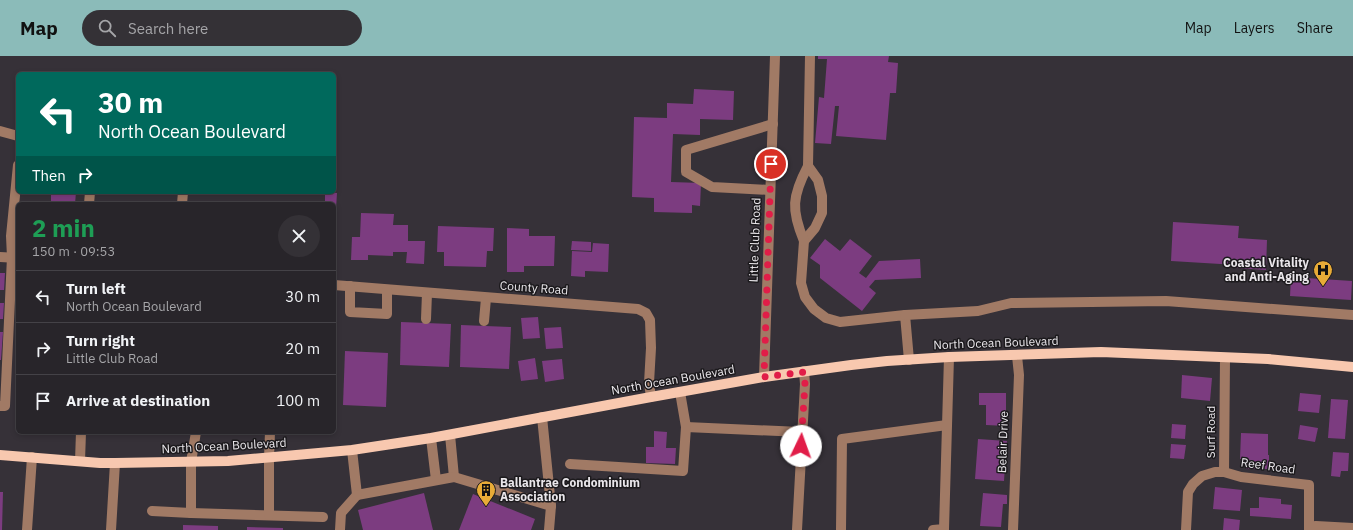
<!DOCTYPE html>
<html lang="en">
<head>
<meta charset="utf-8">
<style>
	body { margin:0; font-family:"IBM Plex Sans",sans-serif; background:#343136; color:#f1f3f6; height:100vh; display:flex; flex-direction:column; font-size:15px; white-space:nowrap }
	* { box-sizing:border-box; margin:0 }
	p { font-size:13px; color:#a5a5a8 }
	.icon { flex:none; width:22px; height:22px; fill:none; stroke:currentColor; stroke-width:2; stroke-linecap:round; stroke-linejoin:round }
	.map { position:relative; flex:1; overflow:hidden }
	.details { position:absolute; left:16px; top:146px; width:320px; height:232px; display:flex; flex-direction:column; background:#28252a; border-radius:6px; box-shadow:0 2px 6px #0003,0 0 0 1px #444247 }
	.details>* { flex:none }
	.guide { position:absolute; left:16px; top:16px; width:320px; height:122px; border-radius:6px; box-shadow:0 2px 6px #0003,0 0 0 1px #444247; background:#00695c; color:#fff; overflow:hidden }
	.pin { position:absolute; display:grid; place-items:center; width:34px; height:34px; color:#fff; margin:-17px; border:2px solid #fff; border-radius:50%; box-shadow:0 1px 4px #0007 }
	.me { position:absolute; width:44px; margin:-22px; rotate:3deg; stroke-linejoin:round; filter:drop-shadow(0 0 3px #0008) }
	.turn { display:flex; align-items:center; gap:14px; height:84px; padding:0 16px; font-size:18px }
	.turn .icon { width:52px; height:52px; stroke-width:2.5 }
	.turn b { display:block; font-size:28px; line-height:34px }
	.then { display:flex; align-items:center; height:38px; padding:0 16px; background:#0003; gap:8px; font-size:15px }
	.round { display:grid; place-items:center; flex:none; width:42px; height:42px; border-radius:21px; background:#343136 }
	.headline { display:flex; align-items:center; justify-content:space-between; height:68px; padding:0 16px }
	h1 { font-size:24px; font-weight:800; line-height:30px; color:#1e9e55 }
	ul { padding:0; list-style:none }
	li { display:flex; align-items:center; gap:12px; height:52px; padding:0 16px; border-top:1px solid #444247 }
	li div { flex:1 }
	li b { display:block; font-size:15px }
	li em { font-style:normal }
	header { display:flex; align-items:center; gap:24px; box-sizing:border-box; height:56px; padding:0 20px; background:#8bbbb9; color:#111 }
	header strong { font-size:19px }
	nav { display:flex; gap:22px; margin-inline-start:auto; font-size:14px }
	.search { width:280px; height:36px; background:#343136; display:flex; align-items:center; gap:10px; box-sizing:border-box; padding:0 14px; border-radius:22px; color:#a5a5a8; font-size:15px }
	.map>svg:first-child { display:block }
</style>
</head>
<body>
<header>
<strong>Map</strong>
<div class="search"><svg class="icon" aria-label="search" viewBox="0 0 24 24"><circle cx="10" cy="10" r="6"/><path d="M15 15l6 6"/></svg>Search here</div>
<nav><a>Map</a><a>Layers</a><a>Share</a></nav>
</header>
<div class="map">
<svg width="1353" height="474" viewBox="0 0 1353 474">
	<rect width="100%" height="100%" fill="#363138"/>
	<g fill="#7c3c80">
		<path d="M818,0H889L888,6L898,7L896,37H890L886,84L836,80L839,50H835L831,88L815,87L819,41L824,42L827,3H818Z"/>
		<path d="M694,33L734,35L733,64L700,63V79L673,78L671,126L701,127L700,150L692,149V157L654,156V142L632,141L634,61L667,62V47L693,48Z"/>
		<path d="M51,136H76L75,148H51Z"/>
		<path d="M325,136L337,137L335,169H334V148H325Z"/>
		<path d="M361,157L394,158L393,169H408V185H425L424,208L406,207L407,196H393V200L368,199V204H351L352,181H360Z"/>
		<path d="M1173,166L1239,170L1238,182L1267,184L1266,214L1237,212V209L1171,205Z"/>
		<path d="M438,170L494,172L493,195H487L486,211L444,210V196H437Z"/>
		<path d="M507,172L529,173V180H555L554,210H524V216H507Z"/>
		<path d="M825,183L840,195L850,183L872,200L859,217L866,222L879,205L920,203L921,222L875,224L869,231L876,237L862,255L820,222V209L810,202Z"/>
		<path d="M572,185L591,186V195L571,194Z"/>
		<path d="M593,187L609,188L608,216L585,215V221L571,220L572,195L592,196Z"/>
		<path d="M0,217H5L4,234H0Z"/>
		<path d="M1291,221L1352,225L1351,244L1290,240Z"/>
		<path d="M0,247H4L3,263H0Z"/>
		<path d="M538,261L540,282L523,283L521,262Z"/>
		<path d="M401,266L451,268L449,311L400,309Z"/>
		<path d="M461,269L511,271L509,313L460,311Z"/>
		<path d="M561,271L563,292L546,293L544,272Z"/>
		<path d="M0,276H3L1,304H0Z"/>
		<path d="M345,295L388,297L386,351L343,349Z"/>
		<path d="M535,302L538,323L521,325L518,305Z"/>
		<path d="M562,303L564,323L545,326L542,305Z"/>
		<path d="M1182,319L1212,322L1210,345L1181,342Z"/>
		<path d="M979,337H1006V370L986,369V349H979Z"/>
		<path d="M1300,337L1321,339L1319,357L1298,355Z"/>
		<path d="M1331,343L1348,344L1345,383L1328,382Z"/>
		<path d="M1172,368L1186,369L1185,383L1171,382Z"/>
		<path d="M1300,369L1318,372L1315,386L1298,383Z"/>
		<path d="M654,375L667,376L666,392H676L675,408L646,407V391H654Z"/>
		<path d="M1241,377L1268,378V399H1269V413H1246V403H1240Z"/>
		<path d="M978,383L1007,385L1006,401L1000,400L999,409H1005L1004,425L975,423Z"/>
		<path d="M1171,388L1186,389L1184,403L1170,402Z"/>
		<path d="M1333,396L1349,397L1348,415H1341L1340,421L1331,420Z"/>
		<path d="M1215,431L1242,434L1240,455L1213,453Z"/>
		<path d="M0,436H3L2,474H0Z"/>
		<path d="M424,437L433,474H363L358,454Z"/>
		<path d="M983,437L1007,439V448H1003L1001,471L980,470Z"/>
		<path d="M473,438L535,463L531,474H459Z"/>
		<path d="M1259,441L1281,443V448L1292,449L1291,463L1250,460V452H1259Z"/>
		<path d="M1224,462L1240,464L1239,474H1223Z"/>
		<path d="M183,469L218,470V474H183Z"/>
		<path d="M247,471L283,472V474H247Z"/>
	</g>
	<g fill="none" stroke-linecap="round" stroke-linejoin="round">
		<g stroke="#a17a65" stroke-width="10">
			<path d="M810,0L808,110L818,124L822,140V157L815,172L804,185L801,227L805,241L814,253L826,262L840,266L905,259L909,304"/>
			<path d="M0,75L18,80"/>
			<path d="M770,134L712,131L686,116V94L773,68"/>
			<path d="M89,148L90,136"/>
			<path d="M182,148L183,136"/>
			<path d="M804,185C791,154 792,140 808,110"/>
			<path d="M0,201L18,202"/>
			<path d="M334,229L638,253L646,257L650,264L651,292L649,327L651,341"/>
			<path d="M350,230V256L387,258V234"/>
			<path d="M905,259L978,255L1011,247L1166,245L1353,259"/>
			<path d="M426,263L427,237"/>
			<path d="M484,265L486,242"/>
			<path d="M764,321L775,0"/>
			<path d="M0,350H5L12,201L11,180L18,109"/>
			<path d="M542,361L551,450"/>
			<path d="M686,371L801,376"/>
			<path d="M450,379L454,421"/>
			<path d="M431,382L436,424"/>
			<path d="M352,394L357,439L454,421L551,450L549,474"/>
			<path d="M80,405L81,376"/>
			<path d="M570,408L683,415L686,371L680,336"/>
			<path d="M1224,416L1225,303"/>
			<path d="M152,455L191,457V406L196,376"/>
			<path d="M191,457L323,461"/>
			<path d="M269,459V402L270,376"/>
			<path d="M1309,471L1316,470L1353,472"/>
			<path d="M27,474L32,401"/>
			<path d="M111,474L115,407"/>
			<path d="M340,474L341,457L357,439"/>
			<path d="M797,474L805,328L804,315"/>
			<path d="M841,474L842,383L947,369"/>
			<path d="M933,474L944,473L949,301"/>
			<path d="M1013,474L1019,319L1017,300"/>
			<path d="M1186,474L1188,436L1193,428L1202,420L1215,416H1224L1241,421L1309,429V474"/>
		</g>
		<path stroke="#f8c8af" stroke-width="10" d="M0,399L100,407H115L228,405L352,394L431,382L651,341L764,321L851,309L887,305L949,301L1101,296L1268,303L1353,311"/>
	</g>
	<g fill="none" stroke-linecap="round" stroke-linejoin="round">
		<path stroke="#e11d48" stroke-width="7" stroke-dasharray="0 12.6" d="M771,108L764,321L804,316L805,328L801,390"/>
	</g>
	<defs>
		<g id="hospital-pin" transform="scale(1)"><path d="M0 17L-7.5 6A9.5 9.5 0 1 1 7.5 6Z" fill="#e8ab37" stroke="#1c1a1d"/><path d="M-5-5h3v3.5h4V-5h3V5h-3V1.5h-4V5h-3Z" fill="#111"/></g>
		<g id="building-pin" transform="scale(1)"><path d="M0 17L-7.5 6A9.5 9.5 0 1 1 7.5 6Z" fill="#e8ab37" stroke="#1c1a1d"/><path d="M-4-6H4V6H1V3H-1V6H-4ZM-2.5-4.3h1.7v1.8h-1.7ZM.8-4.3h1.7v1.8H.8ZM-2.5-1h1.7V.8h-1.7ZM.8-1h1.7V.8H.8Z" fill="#111"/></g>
	</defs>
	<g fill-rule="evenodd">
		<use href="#hospital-pin" x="1323" y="214"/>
		<use href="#building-pin" x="486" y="434"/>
	</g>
	<g text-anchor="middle" stroke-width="3" stroke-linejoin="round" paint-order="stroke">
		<g font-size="12" fill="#eae7eb" stroke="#1c1a1d">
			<text transform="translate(755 184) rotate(-88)" y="4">Little Club Road</text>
			<text transform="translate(534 232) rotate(4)" y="4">County Road</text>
			<text transform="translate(996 287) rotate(-2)" y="4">North Ocean Boulevard</text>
			<text transform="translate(673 324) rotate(-10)" y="4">North Ocean Boulevard</text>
			<text transform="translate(1211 376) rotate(-90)" y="4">Surf Road</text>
			<text transform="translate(1003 386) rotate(-88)" y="4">Belair Drive</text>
			<text transform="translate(224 390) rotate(-3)" y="4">North Ocean Boulevard</text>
			<text transform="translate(1268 410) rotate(8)" y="4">Reef Road</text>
		</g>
		<g font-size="12" font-weight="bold" fill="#eae7eb" stroke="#1c1a1d" text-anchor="end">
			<text x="1309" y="211">Coastal Vitality<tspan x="1309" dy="14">and Anti-Aging</tspan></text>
			<text x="500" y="431" text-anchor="start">Ballantrae Condominium<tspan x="500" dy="14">Association</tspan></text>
		</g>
	</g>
</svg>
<div class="pin" style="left:771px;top:108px;background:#d93025"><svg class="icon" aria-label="arrive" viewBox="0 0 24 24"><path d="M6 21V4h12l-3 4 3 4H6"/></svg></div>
<svg class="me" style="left:801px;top:390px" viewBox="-20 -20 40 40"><circle r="19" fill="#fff"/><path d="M0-13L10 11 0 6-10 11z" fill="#e11d48"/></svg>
<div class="guide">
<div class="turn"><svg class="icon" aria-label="left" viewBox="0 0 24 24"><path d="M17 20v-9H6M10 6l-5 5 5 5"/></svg><div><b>30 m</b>North Ocean Boulevard</div></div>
<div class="then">Then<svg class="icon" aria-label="right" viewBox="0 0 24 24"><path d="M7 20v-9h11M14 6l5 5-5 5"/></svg></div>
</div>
<section class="details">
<div class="headline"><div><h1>2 min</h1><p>150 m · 09:53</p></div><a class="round"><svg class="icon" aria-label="close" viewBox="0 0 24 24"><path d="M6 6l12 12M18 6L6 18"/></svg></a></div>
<ul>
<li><svg class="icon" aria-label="left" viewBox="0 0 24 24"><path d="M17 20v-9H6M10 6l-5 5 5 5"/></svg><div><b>Turn left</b><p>North Ocean Boulevard</p></div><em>30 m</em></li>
<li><svg class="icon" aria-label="right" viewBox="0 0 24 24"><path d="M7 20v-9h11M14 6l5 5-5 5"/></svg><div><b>Turn right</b><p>Little Club Road</p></div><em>20 m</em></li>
<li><svg class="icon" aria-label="arrive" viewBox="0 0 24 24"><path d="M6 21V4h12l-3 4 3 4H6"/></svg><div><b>Arrive at destination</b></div><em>100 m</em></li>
</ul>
</section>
</div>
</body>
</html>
